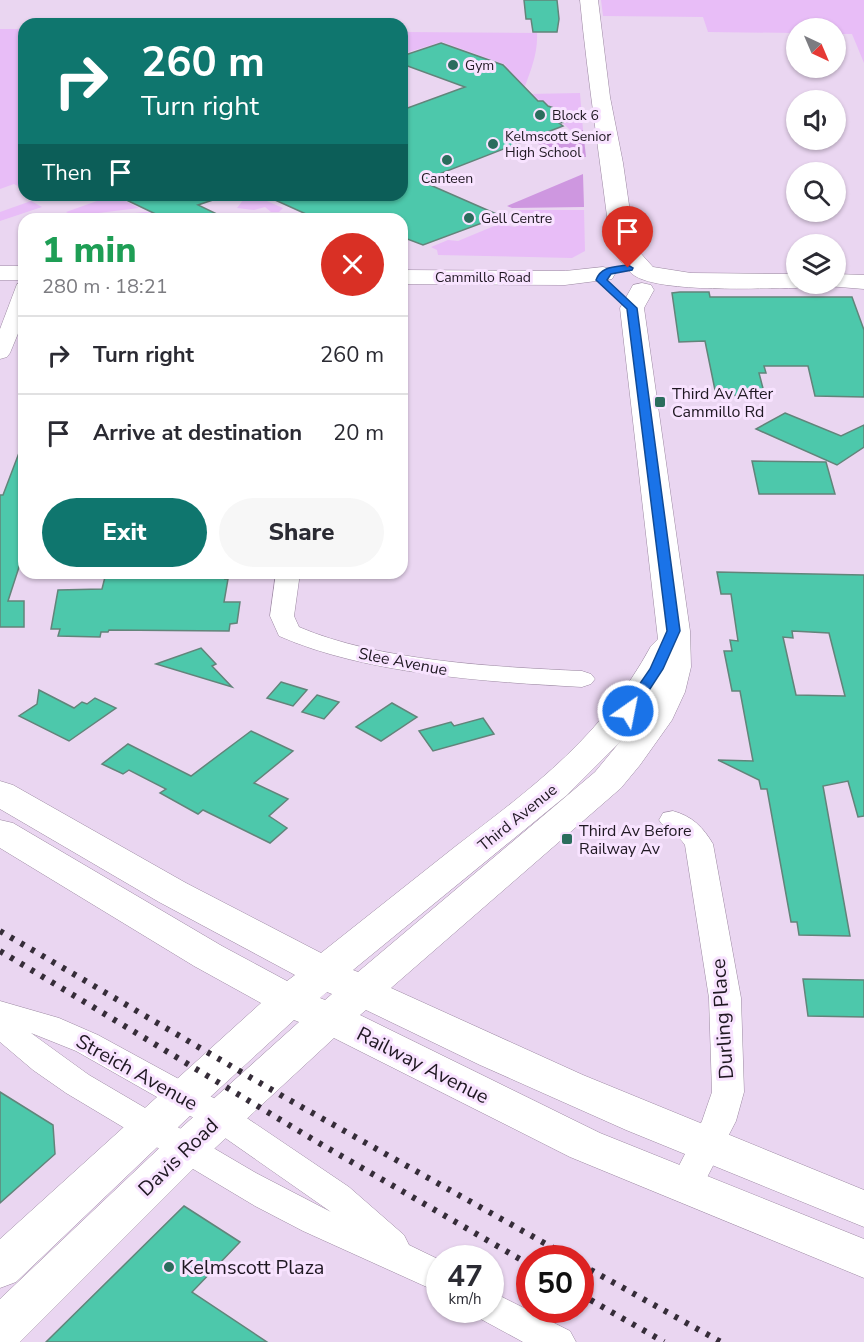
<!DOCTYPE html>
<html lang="en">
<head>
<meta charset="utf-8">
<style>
	body { margin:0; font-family:"Nunito Sans",sans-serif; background:#f7f7f7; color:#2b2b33; height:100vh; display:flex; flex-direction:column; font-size:22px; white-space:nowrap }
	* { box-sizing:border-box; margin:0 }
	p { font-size:20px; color:#7c7c81 }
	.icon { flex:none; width:33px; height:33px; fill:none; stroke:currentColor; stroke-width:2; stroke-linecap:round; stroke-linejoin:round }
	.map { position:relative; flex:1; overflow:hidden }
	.panel { position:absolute; left:18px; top:213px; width:390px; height:366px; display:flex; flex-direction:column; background:#fff; border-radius:18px; box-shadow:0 2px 4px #0004 }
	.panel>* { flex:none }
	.hud { position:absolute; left:18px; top:18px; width:390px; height:183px; border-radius:18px; box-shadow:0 2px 4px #0004; background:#0f766e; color:#fff; overflow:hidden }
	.needle { width:39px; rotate:136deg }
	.fabs { position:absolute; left:786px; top:18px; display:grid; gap:12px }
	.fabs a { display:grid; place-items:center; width:60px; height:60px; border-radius:50%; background:#fff; box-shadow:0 2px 4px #0004; font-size:30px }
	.speed { position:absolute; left:426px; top:1245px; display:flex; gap:12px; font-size:30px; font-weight:700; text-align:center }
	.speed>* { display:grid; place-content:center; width:78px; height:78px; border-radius:50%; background:#fff; box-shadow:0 2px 4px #0004; line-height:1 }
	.speed small { font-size:15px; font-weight:400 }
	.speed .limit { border:9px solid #d22; background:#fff; color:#111 }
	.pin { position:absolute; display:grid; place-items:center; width:51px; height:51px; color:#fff; margin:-62px -26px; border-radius:50% 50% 50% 0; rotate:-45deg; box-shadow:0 0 6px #0007 }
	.pin .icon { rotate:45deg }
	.me { position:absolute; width:66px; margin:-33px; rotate:33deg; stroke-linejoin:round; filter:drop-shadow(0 0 4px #0008) }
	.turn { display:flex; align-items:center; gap:21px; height:126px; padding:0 24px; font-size:27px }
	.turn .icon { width:78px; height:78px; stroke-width:2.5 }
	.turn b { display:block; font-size:42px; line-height:51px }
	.then { display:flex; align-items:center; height:57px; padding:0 24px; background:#0003; gap:12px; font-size:22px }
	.round { display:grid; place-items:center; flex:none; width:63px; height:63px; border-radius:32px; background:#f7f7f7 }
	.headline { display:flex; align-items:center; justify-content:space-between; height:102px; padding:0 24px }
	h1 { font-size:36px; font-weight:800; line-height:45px; color:#1e9e55 }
	.button { display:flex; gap:12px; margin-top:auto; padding:12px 24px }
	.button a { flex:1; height:69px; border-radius:36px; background:#0f766e; color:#fff; font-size:24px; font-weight:800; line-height:69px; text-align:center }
	.button a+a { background:#f7f7f7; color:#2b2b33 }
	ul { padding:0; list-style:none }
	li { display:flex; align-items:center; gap:18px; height:78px; padding:0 24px; border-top:2px solid #e1e1e2 }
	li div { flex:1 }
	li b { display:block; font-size:22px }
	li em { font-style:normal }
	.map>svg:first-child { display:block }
</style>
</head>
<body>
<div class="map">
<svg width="864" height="1342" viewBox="0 0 864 1342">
	<rect width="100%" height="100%" fill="#ead6f1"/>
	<g fill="#e8bdf7">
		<path d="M601,0H864V63L852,34H836V28H796V33L708,32L703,17L603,16Z"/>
		<path d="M0,29H24V189L14,184L0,189Z"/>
		<path d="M402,32L537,33C538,53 531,70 524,89L496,70L506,65L442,42L402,54Z"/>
		<path d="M580,93L583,130L572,132L562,122L556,109L528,94Z"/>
		<path d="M114,195L139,208L74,216L66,212Z"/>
		<path d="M247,195H253L283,208L279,212H271L265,207L254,210L237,208Z"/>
		<path d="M31,201L42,207L0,221V212Z"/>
		<path d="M184,208L152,219H77Z"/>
		<path d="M519,210H584L585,251L572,258L438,255L437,250L431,247L448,240L458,241L499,224L515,227L526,221L519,216Z"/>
	</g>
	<g fill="#ce97e0">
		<path d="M583,130L586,157H570L536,143L551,134Z"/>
		<path d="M583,174L584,207L512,208L507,206Z"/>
	</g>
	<g fill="#4dc8ab" stroke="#62847a" stroke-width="1.5" fill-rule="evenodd">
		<path d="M524,0H557L559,19L557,32H533L531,19H526Z"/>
		<path d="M441,43L503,65L538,101H543L548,106L587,119L559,123L563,126L421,181L501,216L423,245L402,237V219H317L264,195H346L353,199L363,195H402V110L465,87L402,64V56Z"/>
		<path d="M116,195H219V198L198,205L227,219H166Z"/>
		<path d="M680,292H709L710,297H852L864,330V397L815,396L808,366H764L766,373H759L765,396L716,395L705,341L679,342L672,293Z"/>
		<path d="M785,413L841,436L864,425V447L837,465L756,429Z"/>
		<path d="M22,445L24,564H20L8,601H24V627H0V495H3Z"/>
		<path d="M752,461L826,462L835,494H759Z"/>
		<path d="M717,572L864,575V816L858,817L848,781L823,786L850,936L799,935L797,922H791L767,789H761L759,780L718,760L753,761L740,691H732L724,651H732L730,640L738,641L731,594H721ZM792,631L829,633L845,696L796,695L783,637L793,638Z"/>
		<path d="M106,573H227L225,579H228L224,602H240L237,623L230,624L229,631L109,630L108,632H101L100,637L58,636L60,629H51L58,590L102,589Z"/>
		<path d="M201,648L216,664L212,666L232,687L156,664Z"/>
		<path d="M281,682L307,690L293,706L267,698Z"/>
		<path d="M39,690L74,708L82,702L87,704L95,698L116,708L69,741L19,716L37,704Z"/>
		<path d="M317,695L339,702L324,719L302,712Z"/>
		<path d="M392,703L417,717L381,741L356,727Z"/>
		<path d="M483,718L494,734L433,751L419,731L451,722L454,726Z"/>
		<path d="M251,731L293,751L254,783L288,799L269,816L287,828L270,843L203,810L198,814L160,793L166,789L129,770L123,774L102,764L128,744L191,776Z"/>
		<path d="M803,979L864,980V1017L808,1016Z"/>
		<path d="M0,1092L53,1125L55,1154L0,1203Z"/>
		<path d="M184,1206L240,1242L192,1292L267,1342H46Z"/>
	</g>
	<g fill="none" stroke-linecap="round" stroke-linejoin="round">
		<g stroke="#9c89a2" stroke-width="1">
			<g id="minor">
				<path d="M24,282V319L10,353L7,357L0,359V329L17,284Z"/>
				<path d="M276,573H300L294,616L299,627C378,661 496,667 582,671L591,674L595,679L591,684L582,687C488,682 365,674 279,636L270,616Z"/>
				<path d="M673,811C692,816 703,827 713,844L741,998L744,1092L736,1121L697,1197L685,1201L673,1197L668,1187L702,1121L712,1092L709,998L685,845C678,834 666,831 659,820L663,813Z"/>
				<path d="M0,1001L59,1018L98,1035L232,1108L349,1187L404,1235L409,1245L440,1260V1293L303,1231L255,1206L66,1093L33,1070L0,1042ZM31,1033L76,1051L208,1126L331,1212L256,1173L89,1075Z"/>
				<path d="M490,1291L570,1331L576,1342H523L477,1317L473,1310H490Z"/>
			</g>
		</g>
		<g stroke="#9c89a2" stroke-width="1">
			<g id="major">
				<path d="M580,0H598L610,97L623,163L635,247L653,267L691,273L796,274V284H806L805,286L796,288C760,288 663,293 635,276C627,271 617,256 611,248C601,165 588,83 580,0Z"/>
				<rect x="0" y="266" width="24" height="14"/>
				<path d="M603,267L612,269L615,274L612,279L565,285L402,284V270L565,271Z"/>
				<path d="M836,274L864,275V289L827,286L826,284H836Z"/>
				<path d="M642,283L651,285L654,290L644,308L690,631L691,667L685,692L672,720L640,765L621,788L391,988L583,1075L864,1190V1227L626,1130L480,1065L366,1010L360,1015L600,1133L864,1239V1278L570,1157L334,1038L201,1161L20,1342H0V1299L171,1137L299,1022L294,1020L196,1110L16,1282L0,1288V1239L261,1003L194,966L0,848V820L13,823L222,946L287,981L295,975L159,902L0,809V781L13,785L186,883L321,953C366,917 411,882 456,846C536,785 602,736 651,646L658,639L620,308L633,285ZM638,720L595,772L358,972L353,970L567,795L618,744ZM327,992L332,994L325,1000L320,998Z"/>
			</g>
		</g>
		<use href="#minor" fill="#fff" fill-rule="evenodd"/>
		<use href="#major" fill="#fff" fill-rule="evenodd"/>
		<g stroke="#362d39" stroke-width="6" stroke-dasharray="4 8" stroke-linecap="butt">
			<path d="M0,931L284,1097L571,1258"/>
			<path d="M0,951L324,1146L530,1265"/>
			<path d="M580,1264L721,1342"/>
			<path d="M580,1294L664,1342"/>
		</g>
	</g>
	<path fill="#1a73e8" stroke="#114b97" stroke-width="1.5" d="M628,265L633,268L632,270L611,274L607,280L637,308L680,631L663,669L633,715L628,716L621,711L650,669L667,631L627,309L596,280C601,266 615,267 628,265Z"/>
	<g fill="#2b6d5d" stroke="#f8e3ff" stroke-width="2">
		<circle cx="453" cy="65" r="6"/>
		<circle cx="540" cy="115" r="6"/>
		<circle cx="493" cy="144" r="6"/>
		<circle cx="447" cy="160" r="6"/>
		<circle cx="469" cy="218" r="6"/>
		<rect x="654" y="396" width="12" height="12" rx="3"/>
		<rect x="561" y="833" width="12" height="12" rx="3"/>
		<circle cx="169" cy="1267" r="6"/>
	</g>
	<g text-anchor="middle" stroke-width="6" stroke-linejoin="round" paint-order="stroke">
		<g font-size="14" fill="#1f1822" stroke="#f8e3ff" text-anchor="start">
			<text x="465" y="70">Gym</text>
			<text x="552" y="120">Block 6</text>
			<text x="505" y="141">Kelmscott Senior<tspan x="505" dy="16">High School</tspan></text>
			<text x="447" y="183" text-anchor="middle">Canteen</text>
			<text x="481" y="223">Gell Centre</text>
		</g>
		<g font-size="14" fill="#1f1822" stroke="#f8e3ff">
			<text x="483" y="282">Cammillo Road</text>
		</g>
		<g font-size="16" fill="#1f1822" stroke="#f8e3ff" text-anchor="start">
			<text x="672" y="399">Third Av After<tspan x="672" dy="18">Cammillo Rd</tspan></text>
			<text x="579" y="836">Third Av Before<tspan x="579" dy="18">Railway Av</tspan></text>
		</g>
		<g font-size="16" fill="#1f1822" stroke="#f8e3ff">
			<text transform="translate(403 661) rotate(11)" y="6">Slee Avenue</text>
			<text transform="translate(517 817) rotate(-39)" y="6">Third Avenue</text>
		</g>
		<g font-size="20" fill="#1f1822" stroke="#f8e3ff">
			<text transform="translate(722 1019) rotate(-94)" y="7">Durling Place</text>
			<text transform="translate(423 1065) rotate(27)" y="7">Railway Avenue</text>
			<text transform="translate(137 1072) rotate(29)" y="7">Streich Avenue</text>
			<text transform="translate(178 1157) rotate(-44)" y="7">Davis Road</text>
		</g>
		<g font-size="20" fill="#1f1822" stroke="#f8e3ff" text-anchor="start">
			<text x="181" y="1274">Kelmscott Plaza</text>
		</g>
	</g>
</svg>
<div class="fabs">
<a><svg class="needle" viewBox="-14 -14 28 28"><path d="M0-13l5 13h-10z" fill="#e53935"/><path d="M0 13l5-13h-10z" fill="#7c7c81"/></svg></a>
<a><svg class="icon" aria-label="sound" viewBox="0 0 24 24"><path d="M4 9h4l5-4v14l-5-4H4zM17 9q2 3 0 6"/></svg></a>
<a><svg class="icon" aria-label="search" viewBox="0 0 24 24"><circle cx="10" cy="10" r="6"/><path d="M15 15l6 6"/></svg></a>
<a><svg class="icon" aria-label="layers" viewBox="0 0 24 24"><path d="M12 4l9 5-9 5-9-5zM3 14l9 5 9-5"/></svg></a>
</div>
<div class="speed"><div>47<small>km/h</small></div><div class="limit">50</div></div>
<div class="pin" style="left:628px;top:268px;background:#d93025"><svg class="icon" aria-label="arrive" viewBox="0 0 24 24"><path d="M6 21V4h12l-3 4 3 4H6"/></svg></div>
<svg class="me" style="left:628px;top:711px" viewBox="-20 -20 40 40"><circle r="17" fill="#1a73e8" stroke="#fff" stroke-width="3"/><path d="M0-11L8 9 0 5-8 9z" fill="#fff"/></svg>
<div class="hud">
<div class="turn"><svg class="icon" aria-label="right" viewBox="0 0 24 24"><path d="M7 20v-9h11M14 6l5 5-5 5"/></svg><div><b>260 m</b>Turn right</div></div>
<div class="then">Then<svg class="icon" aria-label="arrive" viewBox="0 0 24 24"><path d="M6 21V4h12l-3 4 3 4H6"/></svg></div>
</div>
<section class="panel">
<div class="headline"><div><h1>1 min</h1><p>280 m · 18:21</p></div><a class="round" style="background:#d93025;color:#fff"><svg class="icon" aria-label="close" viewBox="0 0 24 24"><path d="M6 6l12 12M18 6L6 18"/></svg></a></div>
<ul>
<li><svg class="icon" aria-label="right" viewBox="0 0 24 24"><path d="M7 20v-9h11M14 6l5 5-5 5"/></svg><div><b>Turn right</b></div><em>260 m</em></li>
<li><svg class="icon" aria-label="arrive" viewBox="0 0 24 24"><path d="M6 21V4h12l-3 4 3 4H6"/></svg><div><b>Arrive at destination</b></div><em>20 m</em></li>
</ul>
<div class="button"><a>Exit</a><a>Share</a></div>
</section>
</div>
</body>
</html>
